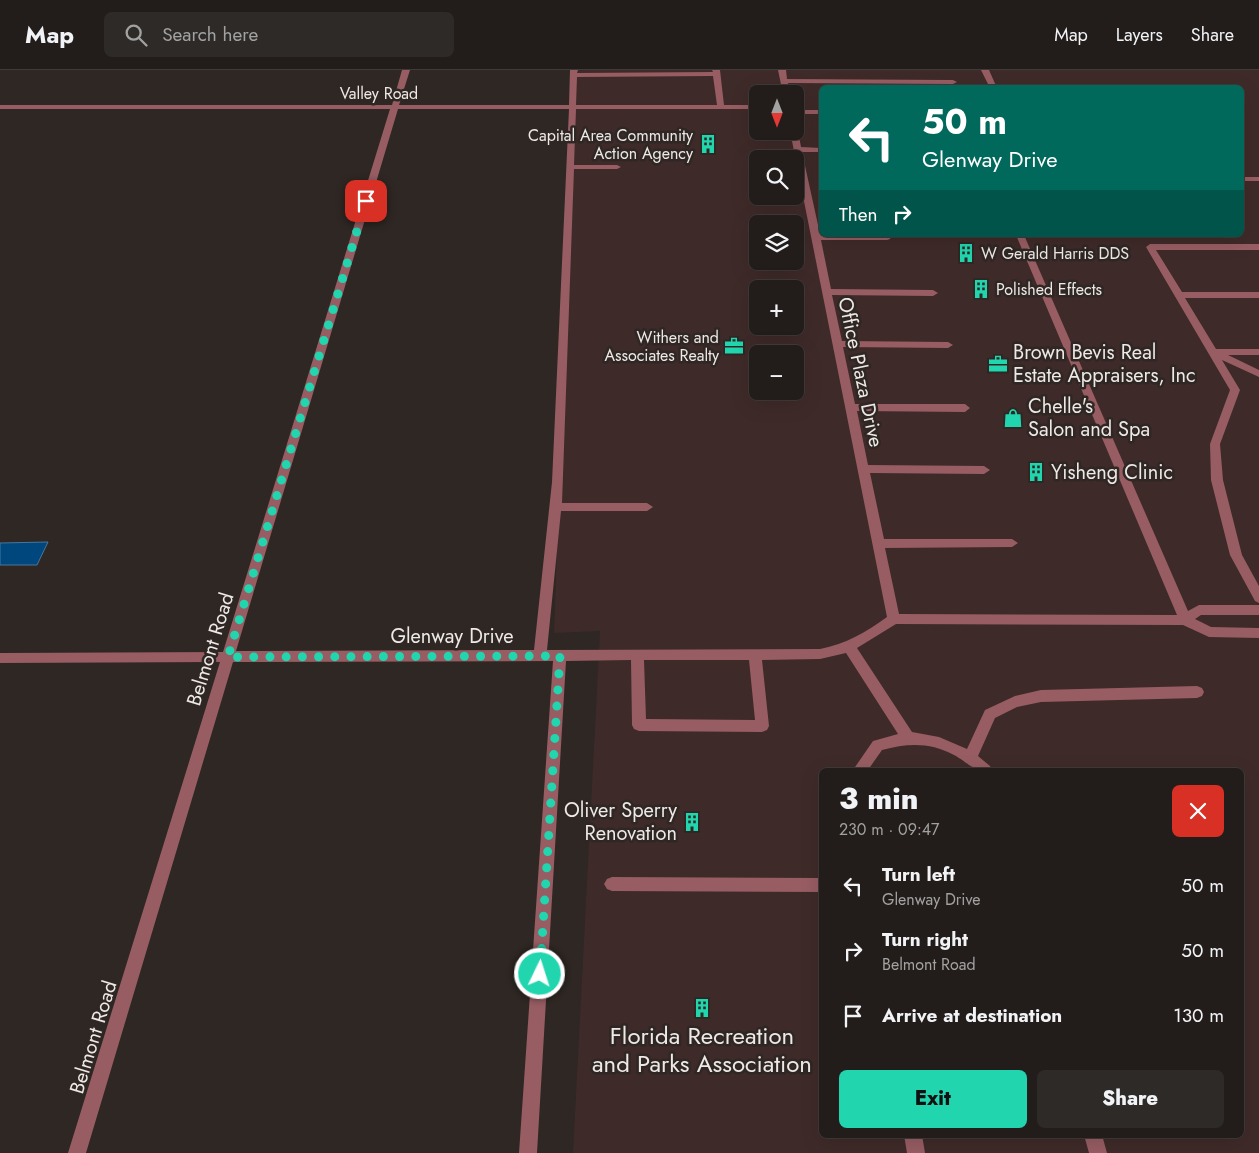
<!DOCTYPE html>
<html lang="en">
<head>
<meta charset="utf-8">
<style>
	body { margin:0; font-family:Jost,sans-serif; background:#2e2a27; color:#f1f3f6; height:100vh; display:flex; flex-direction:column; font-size:19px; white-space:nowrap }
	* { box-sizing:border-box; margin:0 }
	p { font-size:16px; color:#a2a2a2 }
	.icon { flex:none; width:28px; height:28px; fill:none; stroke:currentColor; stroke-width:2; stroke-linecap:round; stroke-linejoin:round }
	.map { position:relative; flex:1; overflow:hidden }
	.details { position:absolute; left:819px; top:698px; width:425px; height:370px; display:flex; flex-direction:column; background:#221d1a; border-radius:8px; box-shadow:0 5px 20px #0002,0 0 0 1px #3f3b39 }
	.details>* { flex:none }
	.guide { position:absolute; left:819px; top:15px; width:425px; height:152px; border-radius:8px; box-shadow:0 5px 20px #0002,0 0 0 1px #3f3b39; background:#00695c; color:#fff; overflow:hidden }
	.needle { width:32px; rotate:180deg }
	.fabs { position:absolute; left:749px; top:15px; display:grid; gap:10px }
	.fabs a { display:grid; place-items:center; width:55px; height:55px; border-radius:8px; background:#221d1a; box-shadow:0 5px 20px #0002,0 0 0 1px #3f3b39; font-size:25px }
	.pin { position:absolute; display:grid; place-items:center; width:42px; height:42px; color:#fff; margin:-21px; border-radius:10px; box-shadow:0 2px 8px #0006 }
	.me { position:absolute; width:55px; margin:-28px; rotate:4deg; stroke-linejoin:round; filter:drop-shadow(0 0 4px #0008) }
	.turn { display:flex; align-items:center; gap:18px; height:105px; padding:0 20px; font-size:22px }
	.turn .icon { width:65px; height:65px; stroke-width:2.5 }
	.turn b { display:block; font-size:35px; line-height:42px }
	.then { display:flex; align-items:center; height:48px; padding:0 20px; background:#0003; gap:10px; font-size:19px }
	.round { display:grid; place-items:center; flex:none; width:52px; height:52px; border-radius:8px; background:#2e2a27 }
	.headline { display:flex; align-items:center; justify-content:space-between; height:85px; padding:0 20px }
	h1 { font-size:30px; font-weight:800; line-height:38px }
	.action { display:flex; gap:10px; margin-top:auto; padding:10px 20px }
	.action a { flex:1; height:58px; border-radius:8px; background:#21d5af; color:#111; font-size:20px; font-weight:800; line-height:58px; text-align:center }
	.action a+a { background:#2e2a27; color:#f1f3f6 }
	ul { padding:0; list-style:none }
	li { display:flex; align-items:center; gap:15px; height:65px; padding:0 20px }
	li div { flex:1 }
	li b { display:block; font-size:19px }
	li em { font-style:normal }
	header { display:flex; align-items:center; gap:30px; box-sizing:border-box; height:70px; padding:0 25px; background:#221d1a; border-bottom:1px solid #3f3b39 }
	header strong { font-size:24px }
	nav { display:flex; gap:28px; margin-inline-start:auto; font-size:18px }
	.search { width:350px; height:45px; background:#2e2a27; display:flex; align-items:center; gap:12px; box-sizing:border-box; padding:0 18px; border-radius:8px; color:#a2a2a2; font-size:19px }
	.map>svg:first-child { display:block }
</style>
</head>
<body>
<header>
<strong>Map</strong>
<div class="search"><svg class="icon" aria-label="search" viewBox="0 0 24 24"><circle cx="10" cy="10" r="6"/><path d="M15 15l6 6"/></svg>Search here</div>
<nav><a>Map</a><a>Layers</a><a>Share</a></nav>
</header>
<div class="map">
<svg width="1259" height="1083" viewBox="0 0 1259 1083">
	<rect width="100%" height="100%" fill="#2e2723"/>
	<path fill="#3e2a29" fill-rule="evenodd" d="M574,0H1259V1083H573L600,561L554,563ZM821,18H1241V165H821ZM758,24H795V61H758ZM758,89H795V126H758ZM758,154H795V191H758ZM758,219H795V256H758ZM758,284H795V321H758ZM821,700H1241V1065H821Z"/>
	<path fill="#00477d" stroke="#47779c" d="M48,472L37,495H0V473Z"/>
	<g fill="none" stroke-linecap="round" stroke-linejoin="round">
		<g fill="#975d63" fill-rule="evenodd">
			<path d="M402,0H410L399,35H569L570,0H578L577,3L713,2L712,0H720L724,35H758V39H576L574,95H617L621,97L617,99H574L562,433H647L653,437L647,441H561L547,580L820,579C846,574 866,562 887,547L790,61H795V59L798,61L801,77L821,78V82H802L820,164L891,165L890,169L887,170H821L831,219L933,220L938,223L933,226L832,225L842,271L948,272L953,275L948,278L843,277L855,334H965L970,338L965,342L857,341L868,395L984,396L990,400L984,404L870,403L884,469H1012L1018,473L1012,477L885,478L899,544L1177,545L1016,165H1024L1188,541L1199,535H1259V545H1201L1195,549L1211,557L1259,558V568L1209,567L1183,555L896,554L857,578L912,662L939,667L967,679L985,640L1015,626L1041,620L1197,616L1202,618L1204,622L1202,626L1197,628L1041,632L1017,637L995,648L978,686L990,696L992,700C969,700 972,695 954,685C930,672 908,673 882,680L868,700H853L873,671L898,664L846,583L820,589L762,590L769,656L767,660L762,662L639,661L634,659L632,655L631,590L566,591L537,1083H519L553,591L233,592L86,1083H68L220,592L0,593V583L223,582L390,39H0V35H392ZM713,6L717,35H576L577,7ZM398,39H569L552,412L534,580L236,581ZM644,590H749L755,650L646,649Z"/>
			<path d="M778,0H786L787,9L953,10L957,12L953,14L788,13L791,24H783Z"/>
			<path d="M981,0H989L997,18H990Z"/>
			<rect x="795" y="40" width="26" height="4"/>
			<rect x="1241" y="107" width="18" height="4"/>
			<path d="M1150,174H1259V180H1156L1182,222H1259V228H1185L1216,279H1259V285H1228L1259,300V307L1222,290L1240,320L1220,374L1223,410L1242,485L1259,516V533L1255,531L1230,485L1211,410L1210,374L1230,320L1146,177Z"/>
			<path d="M612,807L821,808V822L612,821L607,819L604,814L607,809Z"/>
			<path d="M904,1065H922L925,1083H907Z"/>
			<path d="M1084,1065H1102L1107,1083H1089Z"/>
		</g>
	</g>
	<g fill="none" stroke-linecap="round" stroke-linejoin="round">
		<path stroke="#21d5af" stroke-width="9" stroke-dasharray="0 16.2" d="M366,131L228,587L560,586L540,904"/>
	</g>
	<defs>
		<g id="building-bare" transform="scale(1.5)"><path d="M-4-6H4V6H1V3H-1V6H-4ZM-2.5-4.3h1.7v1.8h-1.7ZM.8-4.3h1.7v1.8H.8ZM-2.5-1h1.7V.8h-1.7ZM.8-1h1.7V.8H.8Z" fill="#21d5af" stroke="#2e2723" stroke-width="2.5" paint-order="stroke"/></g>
		<g id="office-bare" transform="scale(1.5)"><path d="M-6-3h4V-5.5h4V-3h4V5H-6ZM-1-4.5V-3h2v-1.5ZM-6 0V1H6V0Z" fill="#21d5af" stroke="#2e2723" stroke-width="2.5" paint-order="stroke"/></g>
		<g id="shop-bare" transform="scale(1.5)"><path d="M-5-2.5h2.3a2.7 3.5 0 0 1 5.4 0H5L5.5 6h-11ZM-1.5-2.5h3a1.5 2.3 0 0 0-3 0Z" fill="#21d5af" stroke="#2e2723" stroke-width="2.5" paint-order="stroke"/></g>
	</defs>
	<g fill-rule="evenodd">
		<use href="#building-bare" x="708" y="74"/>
		<use href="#building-bare" x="966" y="183"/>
		<use href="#building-bare" x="981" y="219"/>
		<use href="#office-bare" x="734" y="276"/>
		<use href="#office-bare" x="998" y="294"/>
		<use href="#shop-bare" x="1013" y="348"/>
		<use href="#building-bare" x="1036" y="402"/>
		<use href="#building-bare" x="692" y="752"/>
		<use href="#building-bare" x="702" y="938"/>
	</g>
	<g text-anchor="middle" stroke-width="5" stroke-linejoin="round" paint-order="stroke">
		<g font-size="16" fill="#eee8e6" stroke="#2e2723">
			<text x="379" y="29">Valley Road</text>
		</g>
		<g font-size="16" fill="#eee8e6" stroke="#2e2723" text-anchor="end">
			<text x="693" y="71">Capital Area Community<tspan x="693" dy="18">Action Agency</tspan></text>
			<text x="981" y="189" text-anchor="start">W Gerald Harris DDS</text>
			<text x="996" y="225" text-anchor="start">Polished Effects</text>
			<text x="719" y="273">Withers and<tspan x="719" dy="18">Associates Realty</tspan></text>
		</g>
		<g font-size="20" fill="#eee8e6" stroke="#2e2723" text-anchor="start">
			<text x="1013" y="289">Brown Bevis Real<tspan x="1013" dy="23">Estate Appraisers, Inc</tspan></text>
			<text x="1028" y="343">Chelle's<tspan x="1028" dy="23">Salon and Spa</tspan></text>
			<text x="1051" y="409">Yisheng Clinic</text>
			<text x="677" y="747" text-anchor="end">Oliver Sperry<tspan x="677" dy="23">Renovation</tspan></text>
		</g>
		<g font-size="20" fill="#eee8e6" stroke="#2e2723">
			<text transform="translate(861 302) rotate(78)" y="7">Office Plaza Drive</text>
			<text x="452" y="573">Glenway Drive</text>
			<text transform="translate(210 579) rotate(-73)" y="7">Belmont Road</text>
			<text transform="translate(93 967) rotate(-73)" y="7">Belmont Road</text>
		</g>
		<g font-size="24" fill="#eee8e6" stroke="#2e2723">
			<text x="702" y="974">Florida Recreation<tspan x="702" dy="28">and Parks Association</tspan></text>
		</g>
	</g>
</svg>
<div class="fabs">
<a><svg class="needle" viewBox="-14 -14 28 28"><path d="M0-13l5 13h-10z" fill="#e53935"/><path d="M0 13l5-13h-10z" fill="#a2a2a2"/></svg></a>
<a><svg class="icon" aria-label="search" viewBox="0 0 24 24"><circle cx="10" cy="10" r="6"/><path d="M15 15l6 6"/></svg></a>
<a><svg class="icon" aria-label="layers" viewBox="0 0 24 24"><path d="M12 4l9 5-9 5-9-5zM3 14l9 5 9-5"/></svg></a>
<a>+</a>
<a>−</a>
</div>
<div class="pin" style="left:366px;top:131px;background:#d93025"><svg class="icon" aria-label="arrive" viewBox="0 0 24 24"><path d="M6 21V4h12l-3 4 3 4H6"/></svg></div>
<svg class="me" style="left:540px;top:904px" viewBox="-20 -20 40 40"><circle r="17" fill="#21d5af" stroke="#fff" stroke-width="3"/><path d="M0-11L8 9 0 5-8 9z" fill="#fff"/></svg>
<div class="guide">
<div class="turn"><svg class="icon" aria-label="left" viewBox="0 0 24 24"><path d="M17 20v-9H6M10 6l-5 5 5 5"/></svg><div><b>50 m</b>Glenway Drive</div></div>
<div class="then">Then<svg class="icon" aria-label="right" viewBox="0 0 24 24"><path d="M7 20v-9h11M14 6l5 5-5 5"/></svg></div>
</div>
<section class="details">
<div class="headline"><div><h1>3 min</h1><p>230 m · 09:47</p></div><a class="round" style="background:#d93025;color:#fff"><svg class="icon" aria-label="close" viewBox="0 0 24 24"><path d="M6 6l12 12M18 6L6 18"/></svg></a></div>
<ul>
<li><svg class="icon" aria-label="left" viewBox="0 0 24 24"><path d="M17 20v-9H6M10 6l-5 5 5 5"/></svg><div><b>Turn left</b><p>Glenway Drive</p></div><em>50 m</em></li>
<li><svg class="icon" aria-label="right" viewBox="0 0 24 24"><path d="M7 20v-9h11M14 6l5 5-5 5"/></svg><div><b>Turn right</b><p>Belmont Road</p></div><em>50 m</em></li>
<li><svg class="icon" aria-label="arrive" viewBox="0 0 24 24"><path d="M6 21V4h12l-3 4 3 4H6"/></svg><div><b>Arrive at destination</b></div><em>130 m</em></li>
</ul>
<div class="action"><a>Exit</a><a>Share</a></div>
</section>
</div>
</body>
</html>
